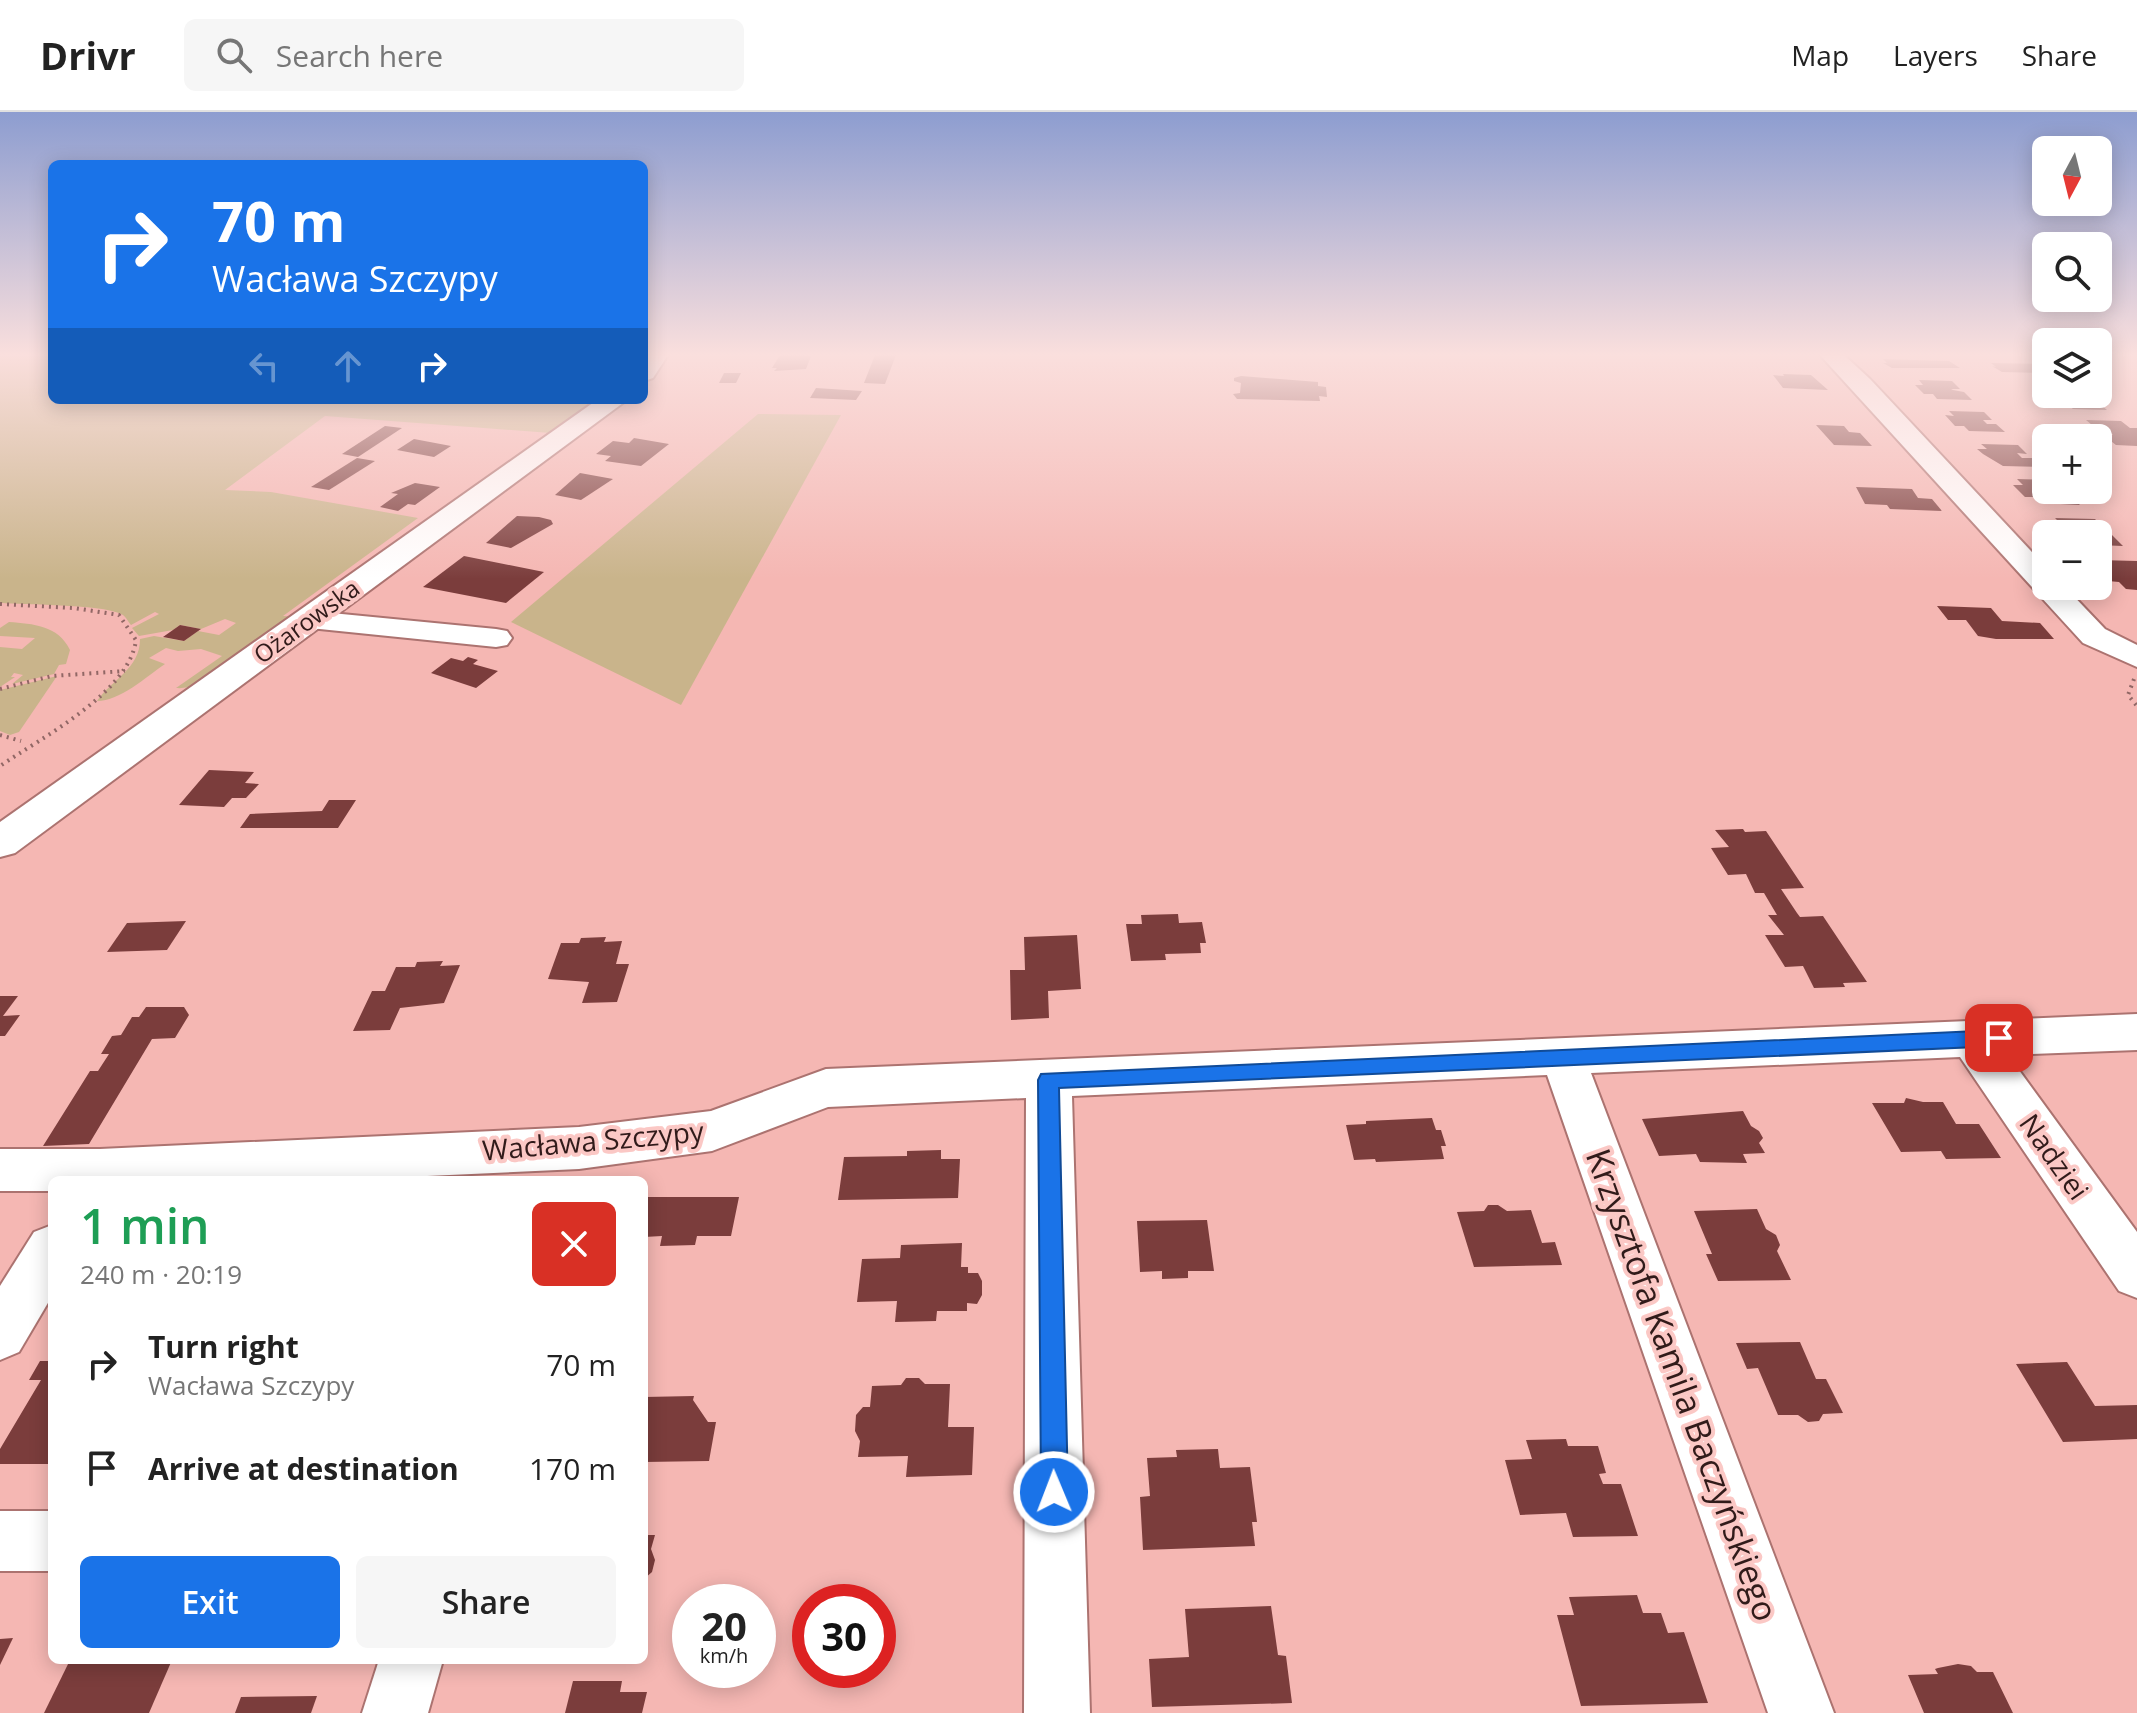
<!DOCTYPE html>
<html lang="en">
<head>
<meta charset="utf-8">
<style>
	body { margin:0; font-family:"Open Sans",sans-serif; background:#f6f6f6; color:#222; height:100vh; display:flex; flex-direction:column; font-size:30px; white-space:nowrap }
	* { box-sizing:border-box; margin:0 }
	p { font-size:26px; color:#767676 }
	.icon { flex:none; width:44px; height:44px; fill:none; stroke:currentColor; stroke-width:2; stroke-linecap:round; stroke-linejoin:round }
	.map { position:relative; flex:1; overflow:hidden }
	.side { position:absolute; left:48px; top:1064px; width:600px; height:488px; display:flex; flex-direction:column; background:#fff; border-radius:12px; box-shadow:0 4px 20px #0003 }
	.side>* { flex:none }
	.banner { position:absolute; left:48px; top:48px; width:600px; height:244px; border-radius:12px; box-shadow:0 4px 20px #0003; background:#1a73e8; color:#fff; overflow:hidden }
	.needle { width:52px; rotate:187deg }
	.controls { position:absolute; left:2032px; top:24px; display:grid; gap:16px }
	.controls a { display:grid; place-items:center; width:80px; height:80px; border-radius:12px; background:#fff; box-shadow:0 4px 20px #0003; font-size:40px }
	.speed { position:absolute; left:672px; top:1472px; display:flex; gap:16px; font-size:40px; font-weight:700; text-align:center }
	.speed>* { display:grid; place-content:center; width:104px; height:104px; border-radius:50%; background:#fff; box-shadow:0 4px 20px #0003; line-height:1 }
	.speed small { font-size:20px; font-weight:400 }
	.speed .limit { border:12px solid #d22; background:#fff; color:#111 }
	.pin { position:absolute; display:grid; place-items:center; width:68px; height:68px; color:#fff; margin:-34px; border-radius:16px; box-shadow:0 4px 12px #0006 }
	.me { position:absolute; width:88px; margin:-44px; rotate:359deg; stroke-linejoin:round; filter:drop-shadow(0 0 6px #0008) }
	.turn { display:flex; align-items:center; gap:28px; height:168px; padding:0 32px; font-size:36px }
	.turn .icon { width:104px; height:104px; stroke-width:2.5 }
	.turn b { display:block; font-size:56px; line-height:68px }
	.lanes { display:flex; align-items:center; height:76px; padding:0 32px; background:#0003; justify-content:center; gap:40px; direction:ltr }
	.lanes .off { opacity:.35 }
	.round { display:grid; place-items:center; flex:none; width:84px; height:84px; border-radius:12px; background:#f6f6f6 }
	.headline { display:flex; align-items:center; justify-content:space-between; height:136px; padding:0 32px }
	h1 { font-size:48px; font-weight:600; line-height:60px; color:#1e9e55 }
	.action { display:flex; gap:16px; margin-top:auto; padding:16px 32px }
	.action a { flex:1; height:92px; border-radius:12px; background:#1a73e8; color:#fff; font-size:32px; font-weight:600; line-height:92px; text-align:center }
	.action a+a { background:#f6f6f6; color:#222 }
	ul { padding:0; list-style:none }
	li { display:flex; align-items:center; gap:24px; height:104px; padding:0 32px }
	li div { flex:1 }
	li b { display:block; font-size:30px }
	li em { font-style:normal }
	header { display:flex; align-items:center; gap:48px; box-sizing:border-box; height:112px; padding:0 40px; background:#fff; border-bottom:2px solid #e0e0e0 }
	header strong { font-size:38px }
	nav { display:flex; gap:44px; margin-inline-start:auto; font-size:28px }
	.search { width:560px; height:72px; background:#f6f6f6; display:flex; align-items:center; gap:20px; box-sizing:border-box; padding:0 28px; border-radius:12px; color:#767676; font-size:30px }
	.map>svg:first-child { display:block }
</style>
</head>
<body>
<header>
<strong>Drivr</strong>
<div class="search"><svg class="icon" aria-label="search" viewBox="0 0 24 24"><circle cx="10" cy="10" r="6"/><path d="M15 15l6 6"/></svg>Search here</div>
<nav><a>Map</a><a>Layers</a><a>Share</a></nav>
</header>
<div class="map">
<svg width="2137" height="1601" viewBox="0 0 2137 1601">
	<rect width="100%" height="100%" fill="#f5b7b3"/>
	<g fill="#c9b48b">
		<path d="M0,243H52V288H599L551,321L325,304L225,378L271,380L418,406L283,504L299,505C267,528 215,579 176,576L222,544L201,537L178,539L166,536L149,546L165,552C146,565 120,589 97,589C112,567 140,557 140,527L154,524L184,529L198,519L219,523L236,511L225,507L201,517L180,513L173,518L139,524L132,516L159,502L155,500L131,513C128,510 127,506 123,503C106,492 25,493 0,491Z"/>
		<path d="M758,302L841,303L681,593L511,510Z"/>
		<path d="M9,510C33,512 58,513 70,538L66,552L59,553L54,562L12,572L23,563L14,561L11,565H15L0,575V535L22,537L35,526L0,524V516Z"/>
		<path d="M57,564L19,620L10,623L0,619V578Z"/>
	</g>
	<g fill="#7b3d3c">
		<path d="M780,243H805L811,244L806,257L774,259L777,256H772Z"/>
		<path d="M875,243H896L885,272L864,271Z"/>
		<path d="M1883,247L1949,249L1960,256H1892L1883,251H1887Z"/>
		<path d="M1991,251L2046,252V261L2002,260L1992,254L1996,255Z"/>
		<path d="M724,261H741L736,271H719Z"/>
		<path d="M1783,262L1811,263L1828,278L1783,276L1773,263L1784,264Z"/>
		<path d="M1241,264L1318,270V274L1326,275L1327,285L1319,284L1320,289L1237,287L1233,282L1240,281L1241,271L1234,269V266Z"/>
		<path d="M1919,268L1952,269L1960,277H1951L1953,278L1964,280L1972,288L1937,287L1933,282H1924L1915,273H1923Z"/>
		<path d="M816,276L862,279L856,288L810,286Z"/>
		<path d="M2063,282H2096L2108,291H2099L2107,298L2073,297L2061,287L2070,288Z"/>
		<path d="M1949,299L1984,300L1992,308H1983L1987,312H1996L2005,320L1969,319L1964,314H1955L1945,303L1954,304Z"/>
		<path d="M2086,308L2121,309L2130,316H2137V334L2116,333L2103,323H2113L2110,321L2098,318Z"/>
		<path d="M1816,313L1844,314L1849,320L1860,321L1872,334L1834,333Z"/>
		<path d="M385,314L402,316L358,345L342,342Z"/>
		<path d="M634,326L669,332L641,354L605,349L611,344L596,342L613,329L629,331Z"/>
		<path d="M414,327L451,334L434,345L397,338Z"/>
		<path d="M1981,332L2018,333L2027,342L2017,341L2022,346H2032L2041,355L2003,354L1983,342L1977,337H1987Z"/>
		<path d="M357,346L375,349L329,378L311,375Z"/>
		<path d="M580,361L613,367L581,388L555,383Z"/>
		<path d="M2017,367L2046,368V378L2070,383L2080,393L2041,391L2035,385H2025L2013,373H2023Z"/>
		<path d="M415,371L440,375L415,393L408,392L398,399L380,395L398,382L391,381Z"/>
		<path d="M1856,375L1912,377L1918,386L1932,387L1942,399L1890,397L1887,393L1865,392Z"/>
		<path d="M517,404L539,405L551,408L553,412L511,436L486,431Z"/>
		<path d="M2055,406L2095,407L2106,418L2095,417L2098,420L2112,423L2123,434L2098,433V422H2061L2051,412H2061Z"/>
		<path d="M464,444L544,460L506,491L423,475Z"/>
		<path d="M2098,448L2137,449V478L2126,477L2119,470L2108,469L2098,459V455H2104Z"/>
		<path d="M1937,494L1991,496L2002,509L2040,511L2054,527H1996L1978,524L1966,508H1948Z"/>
		<path d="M180,513L201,517L184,529L163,525Z"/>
		<path d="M468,545L478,548L473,552L498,559L476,576L431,561L451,546L463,549Z"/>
		<path d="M209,658L254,660L245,671L259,672L246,686H232L224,695L179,693Z"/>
		<path d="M329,688H356L338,716H240L250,702L322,699Z"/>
		<path d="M1743,717L1745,720L1766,719L1804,776L1781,777L1797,801L1800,805L1823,804L1867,870L1843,871L1845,875L1814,876L1803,854L1785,855L1765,823H1784L1768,803H1777L1764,781H1755L1746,762L1728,763L1711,736L1729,735L1715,718Z"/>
		<path d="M1178,802L1179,811L1202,810L1206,831H1200L1201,841L1165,842L1166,848L1131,849L1126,812H1142L1141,803Z"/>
		<path d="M186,809L167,838L107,840L127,811Z"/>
		<path d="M1077,823L1081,877L1048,879L1049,906L1011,908L1010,858H1025L1024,825Z"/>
		<path d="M606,825L604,830L622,829L616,852H629L617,890L582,891L589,870L548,867L561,831H579L581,826Z"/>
		<path d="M443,849L440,854L460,853L444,891L400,896L390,918L353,919L372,879H385L396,855H415L417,850Z"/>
		<path d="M0,884H18L3,904L20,903L5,924H0Z"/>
		<path d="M146,895H184L189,903L175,926L152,927L89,1032L43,1034L90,959H98L109,942H101L112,924L121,923L132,905H139Z"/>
		<path d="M1906,986L1923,990H1943L1956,1012H1979L2001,1046L1946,1047L1941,1039L1901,1040L1872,991H1904Z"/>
		<path d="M1743,999L1751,1014L1759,1019L1763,1026L1759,1031L1765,1041L1743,1042L1747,1051L1700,1050L1696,1042L1659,1044L1642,1007Z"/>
		<path d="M1432,1006L1436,1018H1441L1446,1034H1441L1444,1047L1376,1050L1375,1047L1354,1048L1346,1013L1366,1012V1009Z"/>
		<path d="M941,1038V1047H960L958,1086L838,1088L844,1045L907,1044V1039Z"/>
		<path d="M644,1085H739L731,1124H697L695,1133L660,1134L662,1124L644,1125Z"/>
		<path d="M1488,1093H1498L1507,1099L1531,1098L1542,1131L1555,1130L1562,1153L1474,1155L1457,1100L1484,1099Z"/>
		<path d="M1757,1097L1766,1117L1776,1123L1780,1133L1777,1139L1791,1168L1718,1169L1706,1142H1712L1694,1099Z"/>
		<path d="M1207,1108L1214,1159H1188V1166L1162,1167V1159L1140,1160L1137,1109Z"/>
		<path d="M962,1131L961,1155H968V1161H978L982,1169V1183L977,1192L967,1191V1199H937L936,1209L895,1210L897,1189L857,1190L862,1147L900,1146L901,1133Z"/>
		<path d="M1800,1230L1816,1267H1826L1843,1301L1823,1302L1819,1309L1808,1310L1798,1303H1778L1758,1256L1747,1257L1736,1231Z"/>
		<path d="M40,1249H52V1352H0V1337L41,1268H29Z"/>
		<path d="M2067,1250L2095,1294L2137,1293V1327L2063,1330L2016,1252Z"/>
		<path d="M906,1266H919L925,1272H950L948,1315H974L972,1363L906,1365L908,1344L858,1345L860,1329L855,1319L856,1303L863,1295H870L872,1274L901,1273Z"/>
		<path d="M694,1284L693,1288L708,1310H716L709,1349L644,1350V1285Z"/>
		<path d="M1566,1327L1568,1334H1598L1606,1361L1599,1362L1603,1372H1621L1638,1424L1573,1425L1566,1401L1520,1403L1505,1348L1532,1347L1526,1328Z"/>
		<path d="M1218,1337L1220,1356L1250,1355L1257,1410H1252L1255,1434L1143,1438L1140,1385L1150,1384L1147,1346L1177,1345L1176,1338Z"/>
		<path d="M644,1423H655L651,1437L655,1448L652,1460L644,1467Z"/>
		<path d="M1637,1483L1643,1501H1661L1668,1521L1684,1520L1708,1591L1581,1594L1557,1503H1574L1569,1485Z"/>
		<path d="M1271,1494L1278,1543L1286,1544L1292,1591L1152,1595L1149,1547L1189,1545L1185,1497Z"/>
		<path d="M13,1526L0,1553V1527Z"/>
		<path d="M70,1548H172L149,1601H44Z"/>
		<path d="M1958,1552L1971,1554L1977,1560H1993L2013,1601H1924L1908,1563L1938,1562L1935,1557L1938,1556Z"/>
		<path d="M573,1569H622L620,1580H647L642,1601H565Z"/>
		<path d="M317,1584L311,1601H235L241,1585Z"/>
	</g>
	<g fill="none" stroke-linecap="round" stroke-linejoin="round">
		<g stroke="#ac7370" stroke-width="4">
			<g id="minor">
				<path d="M1820,243H1844L1870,267L2046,455V474H2064L2105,517L2137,533V555L2083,531Z"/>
				<path d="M311,499L496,517L507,519L512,526L507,533L496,535L300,515L296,508L300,501Z"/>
				<path d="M2137,902V938L2008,943L2137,1120V1186L2119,1179L1960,945L1591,961L1834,1601H1768L1547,963L1072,984L1090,1601H1024L1026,986L828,995L712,1039L579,1057L339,1068H52V1079H0V1037H100L579,1015L711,999L826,957Z"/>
				<path d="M52,1113V1184L19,1240L0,1248V1174L34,1120Z"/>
				<rect x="0" y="1399" width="52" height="60"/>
				<path d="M379,1548H443L428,1601H362Z"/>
			</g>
		</g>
		<g stroke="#ac7370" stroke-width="4">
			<g id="major">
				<path d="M644,243H668L653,266L644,269Z"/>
				<path d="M597,288H627L15,741L0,745V710Z"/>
			</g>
		</g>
		<g stroke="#916765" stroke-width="4" stroke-dasharray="2 5" stroke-linecap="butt">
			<path d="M0,492L74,496L119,503L136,528C129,581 41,626 0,654"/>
			<path d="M2134,567L2128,583L2137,594"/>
			<path d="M0,577L52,564L125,559"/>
			<path d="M0,623L21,629"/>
		</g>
		<use href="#minor" fill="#fff" fill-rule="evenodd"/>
		<use href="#major" fill="#fff" fill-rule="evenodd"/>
	</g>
	<linearGradient id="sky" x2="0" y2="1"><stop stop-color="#8d9dd0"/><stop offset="0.52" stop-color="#fadfdd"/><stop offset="1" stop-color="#fadfdd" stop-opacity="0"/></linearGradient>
	<rect width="2137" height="467" fill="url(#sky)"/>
	<path fill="#1a73e8" stroke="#114b97" stroke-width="2" d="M1999,918L2006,921L2009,926L2006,932L1999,934L1059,976L1068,1380L1064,1389L1054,1393L1045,1389L1041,1380L1038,968L1041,962Z"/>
	<g text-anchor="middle" stroke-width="8" stroke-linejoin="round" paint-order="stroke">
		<g font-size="24" fill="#311b1a" stroke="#fbc8c5">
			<text transform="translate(307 510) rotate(-36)" y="8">Ożarowska</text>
		</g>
		<g font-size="28" fill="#311b1a" stroke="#fbc8c5">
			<text transform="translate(593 1029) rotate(-5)" y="10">Wacława Szczypy</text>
			<text transform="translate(2054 1045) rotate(55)" y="10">Nadziei</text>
		</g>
		<g font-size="34" fill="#311b1a" stroke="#fbc8c5">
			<text transform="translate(1682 1273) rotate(70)" y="12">Krzysztofa Kamila Baczyńskiego</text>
		</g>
	</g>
</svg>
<div class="controls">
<a><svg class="needle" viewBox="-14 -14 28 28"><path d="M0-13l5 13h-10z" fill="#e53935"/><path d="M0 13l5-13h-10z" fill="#767676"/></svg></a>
<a><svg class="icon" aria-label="search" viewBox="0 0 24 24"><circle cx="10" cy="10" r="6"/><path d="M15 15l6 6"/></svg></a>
<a><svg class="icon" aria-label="layers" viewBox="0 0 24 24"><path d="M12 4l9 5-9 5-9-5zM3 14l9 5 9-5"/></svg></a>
<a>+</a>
<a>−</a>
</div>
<div class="speed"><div>20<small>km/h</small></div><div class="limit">30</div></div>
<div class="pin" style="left:1999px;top:926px;background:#d93025"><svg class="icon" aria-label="arrive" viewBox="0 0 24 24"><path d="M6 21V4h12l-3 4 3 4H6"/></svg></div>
<svg class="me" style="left:1054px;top:1380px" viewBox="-20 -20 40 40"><circle r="17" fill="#1a73e8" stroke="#fff" stroke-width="3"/><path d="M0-11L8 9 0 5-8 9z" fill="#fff"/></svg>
<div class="banner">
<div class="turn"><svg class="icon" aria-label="right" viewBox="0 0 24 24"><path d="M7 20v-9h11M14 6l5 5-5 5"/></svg><div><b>70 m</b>Wacława Szczypy</div></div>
<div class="lanes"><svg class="icon off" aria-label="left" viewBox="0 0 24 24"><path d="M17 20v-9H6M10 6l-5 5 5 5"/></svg><svg class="icon off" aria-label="ahead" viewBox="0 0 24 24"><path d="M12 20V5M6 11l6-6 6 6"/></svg><svg class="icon" aria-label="right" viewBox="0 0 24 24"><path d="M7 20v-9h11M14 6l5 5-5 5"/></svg></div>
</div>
<section class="side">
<div class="headline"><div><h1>1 min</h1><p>240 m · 20:19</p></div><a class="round" style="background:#d93025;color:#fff"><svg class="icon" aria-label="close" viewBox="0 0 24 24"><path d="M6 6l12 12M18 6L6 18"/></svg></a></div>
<ul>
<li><svg class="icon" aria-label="right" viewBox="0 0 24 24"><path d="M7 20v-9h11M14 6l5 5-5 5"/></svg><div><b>Turn right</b><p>Wacława Szczypy</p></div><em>70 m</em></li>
<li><svg class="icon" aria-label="arrive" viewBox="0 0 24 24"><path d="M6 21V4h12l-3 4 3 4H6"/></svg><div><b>Arrive at destination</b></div><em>170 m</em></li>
</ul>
<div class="action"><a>Exit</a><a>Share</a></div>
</section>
</div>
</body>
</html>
